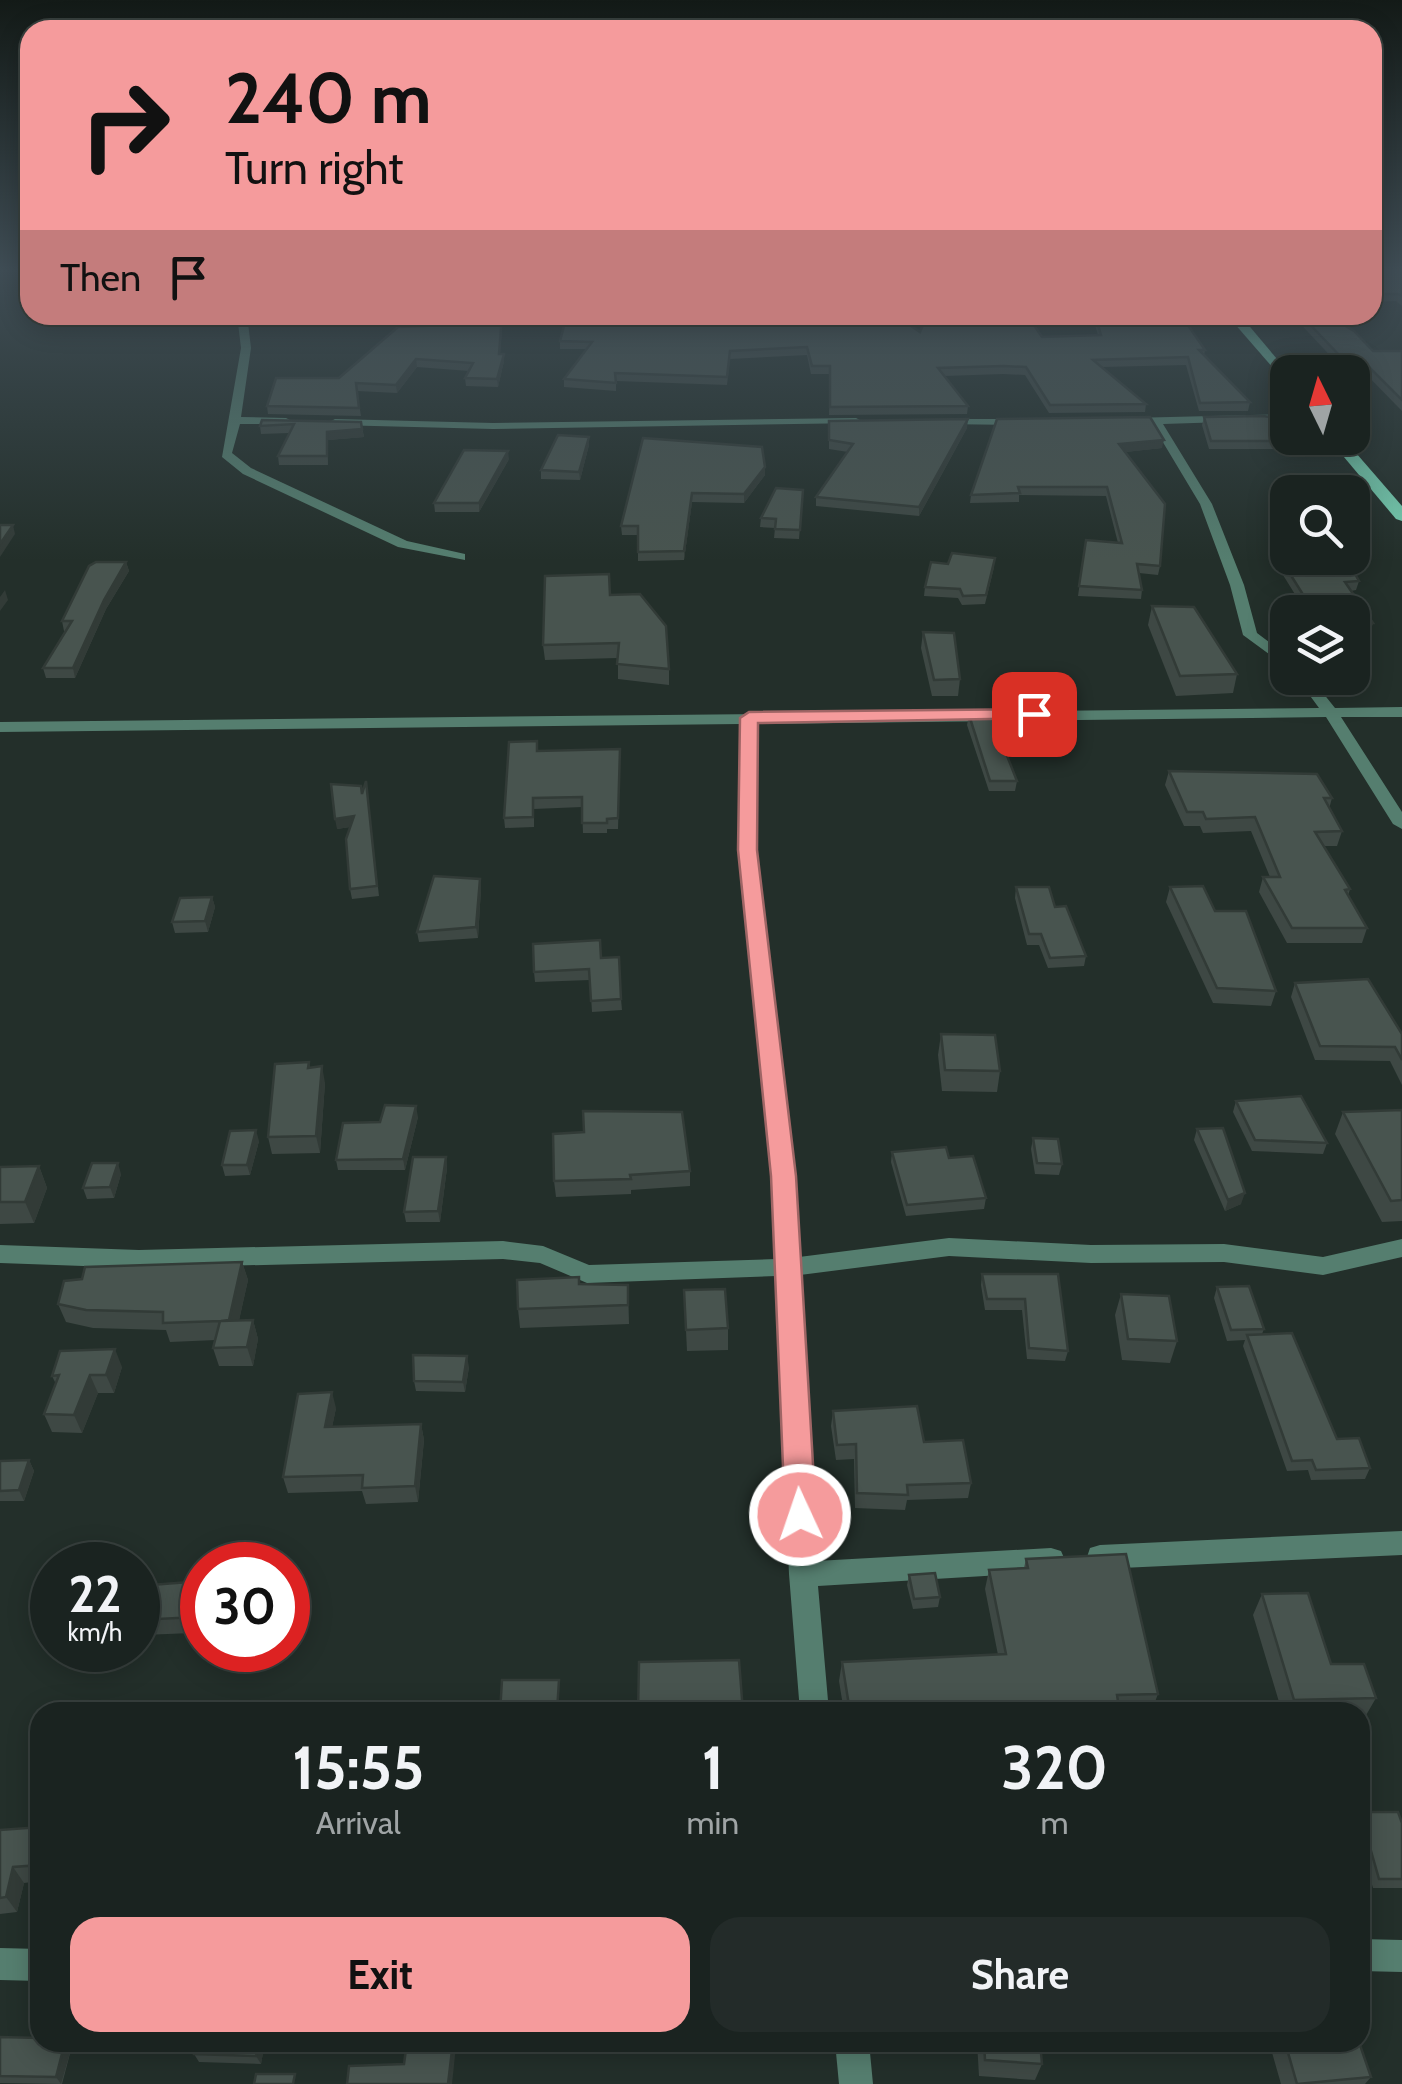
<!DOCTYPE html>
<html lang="en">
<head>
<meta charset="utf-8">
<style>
	body { margin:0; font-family:Cabin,sans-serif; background:#232b29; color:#f1f3f6; height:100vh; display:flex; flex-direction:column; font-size:38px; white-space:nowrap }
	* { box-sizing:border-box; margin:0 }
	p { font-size:32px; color:#9fa4a5 }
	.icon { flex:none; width:55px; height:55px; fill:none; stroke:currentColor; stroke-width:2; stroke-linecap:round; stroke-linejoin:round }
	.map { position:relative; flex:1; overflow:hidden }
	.side { position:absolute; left:30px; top:1702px; width:1340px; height:350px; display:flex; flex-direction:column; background:#1a2320; border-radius:30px; box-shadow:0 5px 25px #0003,0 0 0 2px #38403e }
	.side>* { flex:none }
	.guide { position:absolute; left:20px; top:20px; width:1362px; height:305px; border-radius:30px; box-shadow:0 5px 25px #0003,0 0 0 2px #38403e; background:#f59b9c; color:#111; overflow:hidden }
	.needle { width:65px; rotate:355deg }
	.tools { position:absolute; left:1270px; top:355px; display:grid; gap:20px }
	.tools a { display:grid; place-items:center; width:100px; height:100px; border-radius:20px; background:#1a2320; box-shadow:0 5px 25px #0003,0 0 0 2px #38403e; font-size:50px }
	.speed { position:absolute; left:30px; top:1542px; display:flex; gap:20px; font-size:50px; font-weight:700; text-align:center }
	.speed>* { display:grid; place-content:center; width:130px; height:130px; border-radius:50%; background:#1a2320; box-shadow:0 5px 25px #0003,0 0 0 2px #38403e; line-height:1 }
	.speed small { font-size:25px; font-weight:400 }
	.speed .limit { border:15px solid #d22; background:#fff; color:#111 }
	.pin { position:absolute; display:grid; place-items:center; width:85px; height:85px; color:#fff; margin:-42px; border-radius:20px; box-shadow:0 5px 15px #0006 }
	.me { position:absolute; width:110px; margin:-55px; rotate:357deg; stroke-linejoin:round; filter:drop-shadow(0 0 8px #0008) }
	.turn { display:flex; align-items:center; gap:35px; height:210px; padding:0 40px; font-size:45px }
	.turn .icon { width:130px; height:130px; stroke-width:2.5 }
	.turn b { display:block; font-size:70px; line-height:85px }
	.then { display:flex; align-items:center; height:95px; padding:0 40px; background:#0003; gap:20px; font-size:38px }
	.eta { display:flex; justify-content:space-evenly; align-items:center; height:170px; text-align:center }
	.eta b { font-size:60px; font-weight:700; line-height:70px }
	.action { display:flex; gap:20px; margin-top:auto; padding:20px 40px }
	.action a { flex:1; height:115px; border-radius:30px; background:#f59b9c; color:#111; font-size:40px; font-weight:700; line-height:115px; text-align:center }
	.action a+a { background:#232b29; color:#f1f3f6 }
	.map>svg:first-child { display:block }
</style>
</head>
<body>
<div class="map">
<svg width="1402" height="2084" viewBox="0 0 1402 2084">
	<rect width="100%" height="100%" fill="#232f2a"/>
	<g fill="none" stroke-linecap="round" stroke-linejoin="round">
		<g fill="#557e6f" fill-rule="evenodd">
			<path d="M243,315H253L248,323L251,348L241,417L286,418L292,421L286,424H240L232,453L251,468L407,541L465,554V560L398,547L243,474L222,457L241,348L238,323Z"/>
			<path d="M1288,414V420L1163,424L1212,504L1244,585L1257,633L1288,656V668L1243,635L1230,585L1200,504L1152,424H1130L1124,421L1130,418Z"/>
			<path d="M856,418L862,421L860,423L493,429L335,425L329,422L335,419L493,423Z"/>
			<path d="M945,419H1021L1027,422L1021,425L941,424L939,422Z"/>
			<path d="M1297,678H1311L1335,708L1402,707V717H1341L1402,812V829L1393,824L1326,717L757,724V850L794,1176L799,1257L949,1238L1091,1245L1224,1244L1323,1257L1402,1239V1257L1323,1275L1224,1262L1091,1263L949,1256L800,1275L816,1561L1051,1548L1061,1551L1065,1560L1061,1569L1051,1572L818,1586L829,1712H800L789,1574L776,1276L587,1283L540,1263L503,1259L139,1268L0,1263V1245L139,1250L503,1241L543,1246L589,1265L776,1259L772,1176L739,850L741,724L0,732V722L1319,708Z"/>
			<path d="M1402,1531V1555L1100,1569L1090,1566L1087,1557L1090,1548L1100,1545Z"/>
			<path d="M1360,1939L1402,1940V1972L1360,1971Z"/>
			<path d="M0,1948L40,1949V1981L0,1980Z"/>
			<path d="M835,2042H869L873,2084H839Z"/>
		</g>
		<g fill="#77d1b2" fill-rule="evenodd">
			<path d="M1227,315H1240L1288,372V385Z"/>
			<path d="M1328,438H1343L1402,506V521L1396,519Z"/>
		</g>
	</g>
	<g fill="#3e4844">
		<path d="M1372,269L1402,270V306L1396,301L1372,302Z"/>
		<path d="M450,315H503L500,354L504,361L498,387L466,386L465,378L469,371L417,367L397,393L357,391L361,416L268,414L267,406L339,378L448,325Z"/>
		<path d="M1092,315H1181L1205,350L1204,355L1250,402L1248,411H1199L1186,365L1102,367L1146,404L1145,412L1049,413L1025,375L1003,374L944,376L968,406L967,414L829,415L830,374H811L807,355L730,359L727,385L616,381V391L564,387V379L586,349H560V341L600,317L1042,337L1098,335Z"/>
		<path d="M1292,315H1327L1373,351H1402V411L1358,366H1340Z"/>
		<path d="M1204,417L1284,441L1282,449H1209L1202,425Z"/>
		<path d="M997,419L1162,448L1125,452L1160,566L1158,575L1139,573L1142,590L1141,599L1078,596L1086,540L1118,543L1106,496L1019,495V502L970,503L971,495Z"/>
		<path d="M829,421L967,428L919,516L816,506V497L848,452L829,449Z"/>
		<path d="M361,422L364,437L328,440V465H279L278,456L289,433L261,434L260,426Z"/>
		<path d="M589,437V445L580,480L541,479V470Z"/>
		<path d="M643,438L765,467V475L744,503L692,502L684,560L638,561V535H622L621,526Z"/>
		<path d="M509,459L479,512H435L434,503Z"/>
		<path d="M803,490L799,539L774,538L775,528L760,527L761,518Z"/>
		<path d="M1300,558H1346L1359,581L1356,590L1351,591L1373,623L1370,632L1352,633V612H1306L1283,575L1285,566L1306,568Z"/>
		<path d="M126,562L129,571L106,609L75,678H46L43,668L66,631H64L62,621Z"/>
		<path d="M994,567L985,604L962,605L958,598L924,596L925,587Z"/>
		<path d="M610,595L669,669V685L618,679V658L545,660L543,645Z"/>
		<path d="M1152,606L1237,674L1233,693L1176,696L1148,625Z"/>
		<path d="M923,632L960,679L958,696H932L921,648Z"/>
		<path d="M969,715L1017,781L1015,791H989L967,725Z"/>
		<path d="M537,751L620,758L618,829H607V833H583L582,807L534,809V827L505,828L504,818Z"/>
		<path d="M1169,771L1332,798L1329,809L1342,831L1337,846H1324L1350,889L1348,896L1367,928L1362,943H1287L1259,892L1263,877H1270L1251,831L1203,833L1200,826H1184L1165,785Z"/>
		<path d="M366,781L379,896L352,899L350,889V827L337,829L362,794Z"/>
		<path d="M480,879L481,889L478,938L419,942L417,932Z"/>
		<path d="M1016,887L1055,907L1086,956L1084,966L1048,968L1039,945H1027L1015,898Z"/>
		<path d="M1170,887L1215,911L1276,991L1271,1006L1213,1003L1166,902Z"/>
		<path d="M212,897L215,907L208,932L175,933L172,922Z"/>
		<path d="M601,958L621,999L622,1010L592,1012L590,980L535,982L534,972Z"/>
		<path d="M1295,983L1402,1034V1085L1390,1061L1315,1060L1291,997Z"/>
		<path d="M941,1034L1000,1071L997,1092L942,1091L938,1055Z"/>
		<path d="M309,1062L310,1067L325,1083L320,1153L272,1154L268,1137Z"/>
		<path d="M1236,1101L1327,1143L1323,1154L1252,1151L1233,1112Z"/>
		<path d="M1402,1110V1221L1382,1222L1335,1134L1343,1112Z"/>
		<path d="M418,1117L405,1170H338L336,1160L380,1122Z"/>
		<path d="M1197,1129L1241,1204L1225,1211L1194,1140Z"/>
		<path d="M584,1132L690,1171V1186L631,1190V1194L556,1197L554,1181Z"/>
		<path d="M1033,1138L1062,1164L1059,1175L1035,1174L1031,1149Z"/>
		<path d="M259,1141L250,1175L225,1176L222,1165Z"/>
		<path d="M892,1152L949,1158L986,1198L984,1209L906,1216L891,1162Z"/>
		<path d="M446,1157L447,1168L440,1222H406L404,1212Z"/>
		<path d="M39,1166L47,1188L34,1223L0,1224V1167Z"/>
		<path d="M121,1174L114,1198L87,1199L83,1188Z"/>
		<path d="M242,1262L248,1280L239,1320H253L258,1339L253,1366H219L213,1348L216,1340L170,1342L166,1330L93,1328L66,1322L58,1304Z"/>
		<path d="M982,1274H1058L1068,1351L1065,1361L1027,1359L1022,1310H985L981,1285Z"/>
		<path d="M579,1284L628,1285L629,1324L520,1328L518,1309Z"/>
		<path d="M1217,1287L1264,1329L1262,1334L1337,1439L1370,1468L1365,1479L1311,1480L1308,1470L1287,1471L1243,1346L1245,1340L1227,1341L1214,1298Z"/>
		<path d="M684,1290L728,1328V1350L687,1351Z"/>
		<path d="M1121,1294L1177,1341L1170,1363L1122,1360L1115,1315Z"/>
		<path d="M122,1367L114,1393H98L82,1433L52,1432L44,1414L56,1384L52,1376Z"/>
		<path d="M469,1367L465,1392L416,1391L414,1381Z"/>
		<path d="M336,1408L332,1427L421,1424L424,1440L418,1502L366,1504L362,1491L288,1493L283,1477Z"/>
		<path d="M833,1411L924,1442L971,1483L968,1498L907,1500L905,1510L855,1508L854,1459L836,1460L831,1426Z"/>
		<path d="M29,1460L34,1471L24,1501H0V1461Z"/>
		<path d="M1026,1559L1158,1694L1151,1712H844L839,1681L842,1662L998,1655L985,1589L989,1570L1024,1568Z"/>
		<path d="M909,1575L940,1597L938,1607L913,1609L907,1585Z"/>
		<path d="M202,1581V1650H242V1651L198,1652L192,1637V1633L143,1635L140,1628H138V1586Z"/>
		<path d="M1262,1594L1331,1664L1376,1698L1365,1717L1360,1718V1712H1282L1253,1615Z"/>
		<path d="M639,1662L743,1712H638Z"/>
		<path d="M1360,1812L1402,1823V1888H1373L1363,1854H1360Z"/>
		<path d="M40,1827V1881L24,1883L17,1912L0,1914V1830Z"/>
		<path d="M0,2037L40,2042H69L72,2046L62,2084L0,2083Z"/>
		<path d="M196,2042H265L261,2064L199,2062L194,2054Z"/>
		<path d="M977,2042H1040L1042,2064L1035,2080L979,2076Z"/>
		<path d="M1233,2042H1263L1234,2045Z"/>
		<path d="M1269,2042H1359L1371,2077L1365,2084H1281Z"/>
	</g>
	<g fill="#323b37">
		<path d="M504,354V361L498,387L497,379Z"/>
		<path d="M416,359L417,367L397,393L396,385Z"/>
		<path d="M968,419L967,428L919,516V507Z"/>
		<path d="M362,429L364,437L328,440V465L327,432Z"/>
		<path d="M589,437V445L580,480L579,472Z"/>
		<path d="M1164,440L1162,448L1117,453L1119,444Z"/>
		<path d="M508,451L509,459L479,512V503Z"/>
		<path d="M765,467V475L744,503V494Z"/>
		<path d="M692,493V502L684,560V551Z"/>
		<path d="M13,525L15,534L0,557V544Z"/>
		<path d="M126,562L129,571L106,609L75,678L73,668L104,600Z"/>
		<path d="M5,590L8,600L0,611V597Z"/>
		<path d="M354,816L356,826L337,829L335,819Z"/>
		<path d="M480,879L481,889L478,938L476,927Z"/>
		<path d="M212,897L215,907L208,932L205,921Z"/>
		<path d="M322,1066L325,1083L320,1153L316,1136Z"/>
		<path d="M416,1106L418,1117L405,1170L403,1159Z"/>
		<path d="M256,1130L259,1141L250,1175L247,1165Z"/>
		<path d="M446,1157L447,1168L440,1222L438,1211Z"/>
		<path d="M118,1163L121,1174L114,1198L110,1187Z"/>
		<path d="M39,1166L47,1188L34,1223L25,1202Z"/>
		<path d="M1245,1193L1241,1204L1225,1211L1228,1200Z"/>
		<path d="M242,1262L248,1280L235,1339L229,1320Z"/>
		<path d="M253,1320L258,1339L253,1366L247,1347Z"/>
		<path d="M115,1349L122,1367L114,1393L106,1375Z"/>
		<path d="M467,1356L469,1367L465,1392L463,1382Z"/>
		<path d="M90,1375L98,1393L82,1433L74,1415Z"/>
		<path d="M332,1392L336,1408L329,1443L325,1427Z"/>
		<path d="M421,1424L424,1440L418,1502L415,1486Z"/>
		<path d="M29,1460L34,1471L24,1501L19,1490Z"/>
		<path d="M13,1867L24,1883L17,1912L6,1897Z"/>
		<path d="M65,2042H69L72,2046L61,2084L56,2077Z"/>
		<path d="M259,2042H265L261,2064L256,2056Z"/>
		<path d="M453,2042H455L456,2046L452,2084H448Z"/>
	</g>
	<g fill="#48544f" stroke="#323b37" stroke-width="2.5">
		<path d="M1372,269H1401L1402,296L1398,294H1372Z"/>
		<path d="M450,315H502L499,354H504L497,379L465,378L473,363L416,359L396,385L356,383L359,408L267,406L276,378H339L398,327L448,325Z"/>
		<path d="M567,315L647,317L648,315H895L920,332L927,315H1027L1042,337L1101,335L1095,315H1181L1205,350H1199L1250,402L1200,403L1188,357L1093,360L1146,404L1050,405L1026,367L1004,366L938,368L968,406L830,407V366H812L807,347L730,351L727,377L615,373L616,383L564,379L592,342L560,341Z"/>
		<path d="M1301,315H1327L1354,331L1373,351H1402V400L1360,358H1342Z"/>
		<path d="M1263,416L1270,417L1284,441H1211L1204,417Z"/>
		<path d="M1150,417L1164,440L1119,444L1165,504L1160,566L1137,564L1142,590L1079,586L1086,540L1122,543L1107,487H1018L1020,493L971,495L997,419Z"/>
		<path d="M968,419L919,507L816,497L853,444L829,440V421Z"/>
		<path d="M262,420L361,422L362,429L327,432V456H278L294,424L260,426Z"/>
		<path d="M558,435L589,437L579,472L541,470Z"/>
		<path d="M643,438L762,447L765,467L744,494L692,493L684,551L638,552V526H621Z"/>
		<path d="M464,450L508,451L479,503H434Z"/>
		<path d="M776,488L803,490L800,530L775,529L776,519L761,518Z"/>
		<path d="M0,525H13L0,544Z"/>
		<path d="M952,553L995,558L986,595L963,596L960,589L925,587L931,562L948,564Z"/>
		<path d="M1308,558H1346L1359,581L1345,582L1373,623H1352V612H1314L1285,566L1314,569Z"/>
		<path d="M96,562H126L104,600L73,668H43L72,621H62L89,566Z"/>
		<path d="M609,574L610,595L640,594L666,626L669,669L617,664L619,643L543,645L545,576Z"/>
		<path d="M1152,606L1194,607L1237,674L1180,676Z"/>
		<path d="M923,632L954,633L960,679L934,680Z"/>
		<path d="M969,715H991L1017,781H990Z"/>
		<path d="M537,741V751L620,749L618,818L607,819V823H582V797L533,798V817L504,818L509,742Z"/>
		<path d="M1169,771L1317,774L1332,798H1324L1342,831L1315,832L1350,889L1345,890L1367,928H1292L1263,877H1280L1255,817L1206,819L1203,812H1187Z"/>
		<path d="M366,781L377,886L350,889L346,839L354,816L335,819L331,784L361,786L362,794Z"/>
		<path d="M434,876L480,879L476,927L417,932Z"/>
		<path d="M1203,886L1215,911H1246L1276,991L1217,988L1170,887Z"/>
		<path d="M1016,887H1049L1055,907L1066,906L1086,956L1050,958L1041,934H1029Z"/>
		<path d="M212,897L205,921L172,922L180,898Z"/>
		<path d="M600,940L601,958L619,957L621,999L591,1001L589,969L534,972L533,944Z"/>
		<path d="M1368,979L1402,1034V1060L1395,1047L1320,1046L1295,983Z"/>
		<path d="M941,1034L995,1035L1000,1071L945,1070Z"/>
		<path d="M309,1062L308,1068L322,1066L316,1136L268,1137L275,1064Z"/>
		<path d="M1301,1096L1327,1143L1255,1140L1236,1101Z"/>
		<path d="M385,1105L416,1106L403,1159L336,1160L343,1123L380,1122Z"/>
		<path d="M1402,1110V1200L1391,1201L1343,1112Z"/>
		<path d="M583,1111L682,1112L690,1171L630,1175L631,1179L554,1181L553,1134L584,1132Z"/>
		<path d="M1223,1128L1245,1193L1228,1200L1197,1129Z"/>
		<path d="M256,1130L247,1165H222L230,1131Z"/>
		<path d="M1033,1138L1058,1139L1062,1164L1037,1163Z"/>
		<path d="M946,1147L949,1158L973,1156L986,1198L907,1205L892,1152Z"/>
		<path d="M413,1157H446L438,1211L404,1212Z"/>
		<path d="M92,1163H118L110,1187L83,1188Z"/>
		<path d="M39,1166L25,1202H0V1167Z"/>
		<path d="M242,1262L229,1320L221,1321L253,1320L247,1347L213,1348L220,1321L163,1323V1312L86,1310L58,1304L64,1281L82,1279L85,1267Z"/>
		<path d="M982,1274H1058L1068,1351L1029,1348L1025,1299H987Z"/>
		<path d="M579,1277V1284L628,1285V1305L518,1309L517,1280Z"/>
		<path d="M1249,1286L1264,1329L1231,1330L1217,1287Z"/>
		<path d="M725,1289L728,1328L686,1330L684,1290Z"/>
		<path d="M1121,1294L1169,1296L1177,1341L1128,1339Z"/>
		<path d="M1292,1333L1337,1439L1359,1438L1370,1468L1316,1470L1312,1460L1292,1461L1247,1335Z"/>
		<path d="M115,1349L106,1375H90L74,1415L44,1414L59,1375L52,1376L60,1351Z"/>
		<path d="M413,1355L467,1356L463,1382L414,1381Z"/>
		<path d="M332,1392L325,1427L421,1424L415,1486L362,1488L363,1475L283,1477L298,1394Z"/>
		<path d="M917,1406L924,1442L963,1440L971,1483L907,1485L908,1495L857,1493L856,1444L837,1445L833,1411Z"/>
		<path d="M29,1460L19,1490L0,1491V1461Z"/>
		<path d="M1126,1554L1158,1694L1117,1695L1118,1701L1003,1707L1004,1712H850L842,1662L1006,1654L989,1570L1028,1568L1026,1559Z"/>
		<path d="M935,1573L940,1597L914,1599L909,1575Z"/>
		<path d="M202,1581V1636L192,1637L196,1617L138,1620V1586Z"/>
		<path d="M1308,1593L1331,1664H1364L1376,1698L1294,1700L1262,1594Z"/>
		<path d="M739,1660L743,1712L638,1711L639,1662Z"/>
		<path d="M502,1680H559L557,1712H500Z"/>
		<path d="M1360,1812H1398L1402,1823V1879H1379L1369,1844H1360Z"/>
		<path d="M40,1827V1865L13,1867L6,1897L0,1898V1830Z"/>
		<path d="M0,2037L40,2038V2042H65L56,2077L0,2076Z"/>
		<path d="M196,2042H259L256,2056L194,2054Z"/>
		<path d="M407,2042H453L448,2084H347L349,2066L404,2064Z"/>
		<path d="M984,2042H1040L1042,2064L985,2060Z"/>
		<path d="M1285,2042H1359L1371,2077L1297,2084Z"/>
		<path d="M256,2074H295L293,2084H254Z"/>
	</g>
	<linearGradient id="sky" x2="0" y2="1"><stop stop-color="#131a17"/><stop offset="0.48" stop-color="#3f4d55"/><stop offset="1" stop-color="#3f4d55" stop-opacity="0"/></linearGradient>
	<rect width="1402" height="561" fill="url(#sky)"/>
	<path fill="#f59b9c" stroke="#9f6565" stroke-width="2.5" d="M1034,709L1040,711V718L758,723L757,850L796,1176L816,1515L811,1524L800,1528L790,1524L785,1515L771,1176L738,850L740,718L749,712Z"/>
</svg>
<div class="tools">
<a><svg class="needle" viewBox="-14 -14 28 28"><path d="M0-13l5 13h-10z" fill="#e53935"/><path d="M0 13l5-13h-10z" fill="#9fa4a5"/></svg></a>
<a><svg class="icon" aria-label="search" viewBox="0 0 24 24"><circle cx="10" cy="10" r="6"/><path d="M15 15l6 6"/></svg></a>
<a><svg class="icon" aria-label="layers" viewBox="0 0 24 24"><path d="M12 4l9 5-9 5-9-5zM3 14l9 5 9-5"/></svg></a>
</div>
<div class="speed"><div>22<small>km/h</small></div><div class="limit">30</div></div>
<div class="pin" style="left:1034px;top:714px;background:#d93025"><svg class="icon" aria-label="arrive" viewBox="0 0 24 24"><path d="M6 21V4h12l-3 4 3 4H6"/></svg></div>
<svg class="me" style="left:800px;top:1515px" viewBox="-20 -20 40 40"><circle r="17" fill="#f59b9c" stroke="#fff" stroke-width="3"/><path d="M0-11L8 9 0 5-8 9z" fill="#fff"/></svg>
<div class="guide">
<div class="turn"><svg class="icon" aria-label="right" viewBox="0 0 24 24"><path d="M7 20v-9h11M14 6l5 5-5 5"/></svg><div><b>240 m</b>Turn right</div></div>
<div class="then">Then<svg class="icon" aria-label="arrive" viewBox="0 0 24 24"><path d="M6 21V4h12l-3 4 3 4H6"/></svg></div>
</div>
<section class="side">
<div class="eta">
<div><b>15:55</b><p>Arrival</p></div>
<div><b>1</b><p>min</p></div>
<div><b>320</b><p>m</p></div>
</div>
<div class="action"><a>Exit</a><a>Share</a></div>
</section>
</div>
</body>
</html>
